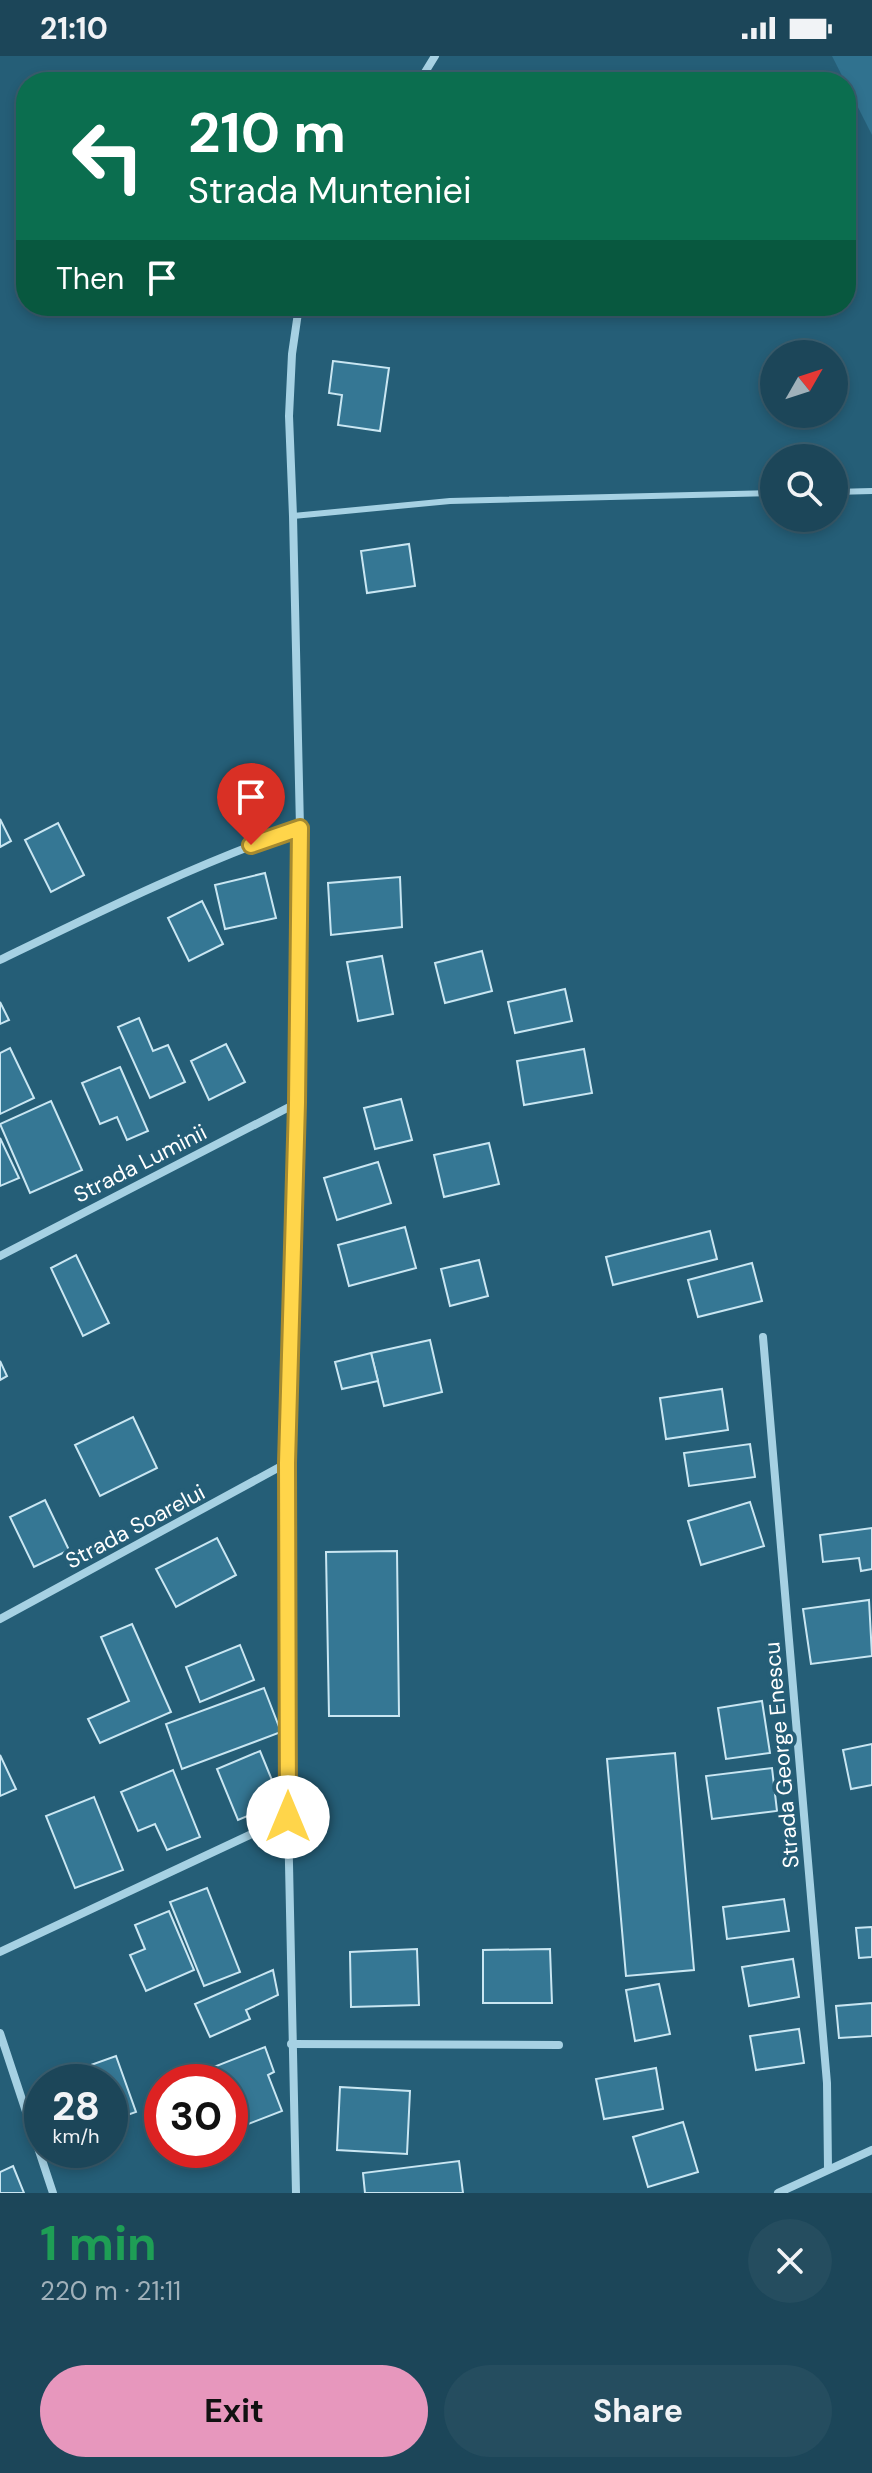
<!DOCTYPE html>
<html lang="en">
<head>
<meta charset="utf-8">
<style>
	body { margin:0; font-family:"DM Sans",sans-serif; background:#254d5f; color:#f1f3f6; height:100vh; display:flex; flex-direction:column; font-size:30px; white-space:nowrap }
	* { box-sizing:border-box; margin:0 }
	p { font-size:26px; color:#a0b1ba }
	.icon { flex:none; width:44px; height:44px; fill:none; stroke:currentColor; stroke-width:2; stroke-linecap:round; stroke-linejoin:round }
	.map { position:relative; height:2137px; overflow:hidden }
	.sheet { display:flex; flex-direction:column; background:#1c4659; flex:1 }
	.sheet>* { flex:none }
	.top-card { position:absolute; left:16px; top:16px; width:840px; height:244px; border-radius:32px; box-shadow:0 4px 12px #0003,0 0 0 2px #3a5e6f; background:#0b6e4f; color:#fff; overflow:hidden }
	.needle { width:52px; rotate:51deg }
	.tools { position:absolute; left:760px; top:284px; display:grid; gap:16px }
	.tools a { display:grid; place-items:center; width:88px; height:88px; border-radius:50%; background:#1c4659; box-shadow:0 4px 12px #0003,0 0 0 2px #3a5e6f; font-size:40px }
	.speed { position:absolute; left:24px; top:2008px; display:flex; gap:16px; font-size:40px; font-weight:700; text-align:center }
	.speed>* { display:grid; place-content:center; width:104px; height:104px; border-radius:50%; background:#1c4659; box-shadow:0 4px 12px #0003,0 0 0 2px #3a5e6f; line-height:1 }
	.speed small { font-size:20px; font-weight:400 }
	.speed .limit { border:12px solid #d22; background:#fff; color:#111 }
	.pin { position:absolute; display:grid; place-items:center; width:68px; height:68px; color:#fff; margin:-82px -34px; border-radius:50% 50% 50% 0; rotate:-45deg; box-shadow:0 0 8px #0007 }
	.pin .icon { rotate:45deg }
	.me { position:absolute; width:88px; margin:-44px; rotate:0deg; stroke-linejoin:round; filter:drop-shadow(0 0 6px #0008) }
	.turn { display:flex; align-items:center; gap:28px; height:168px; padding:0 40px; font-size:36px }
	.turn .icon { width:104px; height:104px; stroke-width:2.5 }
	.turn b { display:block; font-size:56px; line-height:68px }
	.then { display:flex; align-items:center; height:76px; padding:0 40px; background:#0003; gap:16px; font-size:30px }
	.round { display:grid; place-items:center; flex:none; width:84px; height:84px; border-radius:42px; background:#254d5f }
	.headline { display:flex; align-items:center; justify-content:space-between; height:136px; padding:0 40px }
	h1 { font-size:48px; font-weight:700; line-height:60px; color:#1e9e55 }
	.primary-button { display:flex; gap:16px; margin-top:auto; padding:16px 40px }
	.primary-button a { flex:1; height:92px; border-radius:48px; background:#e797bd; color:#111; font-size:32px; font-weight:700; line-height:92px; text-align:center }
	.primary-button a+a { background:#254d5f; color:#f1f3f6 }
	.status { display:flex; justify-content:space-between; align-items:center; height:56px; padding:0 40px; background:#1c4659; direction:ltr }
	.status svg { height:22px; fill:currentColor }
	.map>svg:first-child { display:block }
</style>
</head>
<body>
<div class="status"><b>21:10</b><svg viewBox="0 0 49 12"><path d="M0 12V9h3v3zM5 12V6h3v6zM10 12V3h3v9zM15 12V0h3v12zM26 1h20v11H26zM47 4h2v5h-2z"/></svg></div>
<div class="map">
<svg width="872" height="2137" viewBox="0 0 872 2137">
	<rect width="100%" height="100%" fill="#255e77"/>
	<path fill="#30728f" d="M832,0H872V79Z"/>
	<g fill="#357794" stroke="#c9e6f2" stroke-width="2">
		<path d="M333,305L389,312L380,375L338,369L342,339L329,337Z"/>
		<path d="M409,488L415,530L367,537L361,495Z"/>
		<path d="M0,763L11,785L0,791Z"/>
		<path d="M58,767L84,819L51,836L25,784Z"/>
		<path d="M265,817L276,862L225,873L215,829Z"/>
		<path d="M400,821L402,871L331,879L328,827Z"/>
		<path d="M202,845L223,888L189,905L168,862Z"/>
		<path d="M482,895L492,935L445,947L435,907Z"/>
		<path d="M382,900L393,958L358,965L347,906Z"/>
		<path d="M565,933L572,965L515,977L508,946Z"/>
		<path d="M0,946L9,964L0,968Z"/>
		<path d="M139,962L153,995L168,989L185,1026L150,1042L118,971Z"/>
		<path d="M226,988L245,1026L209,1044L191,1005Z"/>
		<path d="M10,992L34,1042L0,1058V997Z"/>
		<path d="M584,993L592,1037L524,1049L517,1005Z"/>
		<path d="M120,1011L148,1075L127,1084L117,1061L100,1068L82,1027Z"/>
		<path d="M401,1043L412,1084L375,1093L364,1052Z"/>
		<path d="M51,1045L82,1114L30,1137L0,1068Z"/>
		<path d="M0,1082L19,1122L0,1130Z"/>
		<path d="M489,1087L499,1128L444,1141L434,1099Z"/>
		<path d="M378,1106L391,1147L337,1164L324,1122Z"/>
		<path d="M405,1171L416,1212L349,1230L338,1189Z"/>
		<path d="M710,1175L717,1203L613,1229L606,1201Z"/>
		<path d="M76,1199L109,1267L83,1280L51,1212Z"/>
		<path d="M479,1204L488,1240L450,1250L441,1213Z"/>
		<path d="M752,1207L762,1245L698,1261L688,1224Z"/>
		<path d="M430,1284L442,1336L384,1350L371,1297Z"/>
		<path d="M371,1297L378,1325L342,1333L335,1306Z"/>
		<path d="M0,1305L7,1320L0,1324Z"/>
		<path d="M722,1333L728,1374L666,1383L660,1342Z"/>
		<path d="M133,1361L157,1412L100,1440L75,1389Z"/>
		<path d="M750,1388L755,1421L689,1430L684,1397Z"/>
		<path d="M45,1444L69,1494L34,1511L10,1461Z"/>
		<path d="M750,1446L764,1490L701,1509L688,1465Z"/>
		<path d="M872,1472V1513L861,1515L859,1502L823,1506L820,1479Z"/>
		<path d="M217,1482L236,1519L176,1551L156,1513Z"/>
		<path d="M397,1495L399,1660H329L326,1496Z"/>
		<path d="M869,1544L872,1600L811,1608L803,1553Z"/>
		<path d="M132,1568L171,1656L100,1687L88,1663L129,1645L101,1581Z"/>
		<path d="M240,1589L254,1624L200,1646L186,1611Z"/>
		<path d="M264,1632L281,1676L182,1713L166,1668Z"/>
		<path d="M762,1645L770,1697L726,1703L718,1652Z"/>
		<path d="M872,1688V1729L851,1733L843,1694Z"/>
		<path d="M260,1695L281,1746L238,1764L217,1713Z"/>
		<path d="M675,1697L694,1914L626,1920L607,1703Z"/>
		<path d="M0,1699L16,1733L0,1740Z"/>
		<path d="M772,1712L777,1755L712,1763L706,1720Z"/>
		<path d="M173,1714L200,1781L167,1794L155,1768L138,1775L121,1736Z"/>
		<path d="M94,1741L123,1814L75,1832L46,1760Z"/>
		<path d="M207,1832L240,1916L204,1930L170,1846Z"/>
		<path d="M784,1843L789,1875L727,1883L723,1851Z"/>
		<path d="M169,1855L194,1914L146,1935L130,1899L145,1893L135,1869Z"/>
		<path d="M872,1871V1901L859,1902L856,1872Z"/>
		<path d="M417,1893L419,1949L351,1951L350,1896Z"/>
		<path d="M550,1893L552,1947H483V1894Z"/>
		<path d="M793,1903L799,1941L749,1950L742,1911Z"/>
		<path d="M273,1914L278,1939L246,1954L250,1963L210,1981L195,1948Z"/>
		<path d="M659,1928L670,1978L635,1985L626,1934Z"/>
		<path d="M872,1947V1980L839,1982L836,1950Z"/>
		<path d="M799,1973L804,2007L756,2014L750,1980Z"/>
		<path d="M265,1991L274,2016L268,2019L282,2055L230,2075V2026H216L211,2012Z"/>
		<path d="M116,2000L136,2056L110,2065V2026H59L57,2021Z"/>
		<path d="M656,2012L663,2053L604,2063L596,2023Z"/>
		<path d="M340,2031L410,2035L407,2098L337,2094Z"/>
		<path d="M683,2066L698,2116L648,2131L633,2081Z"/>
		<path d="M459,2105L463,2137H365L363,2117Z"/>
		<path d="M13,2110L24,2137H0V2116Z"/>
	</g>
	<g fill="none" stroke-linecap="round" stroke-linejoin="round">
		<g stroke="#a6d1e3" stroke-width="6">
			<path d="M834,436L872,435"/>
			<path d="M293,460L450,445L774,437"/>
		</g>
		<g stroke="#a6d1e3" stroke-width="8">
			<path d="M419,26L435,0"/>
			<path d="M0,904C99,856 196,808 300,772"/>
			<path d="M0,1200L297,1047"/>
			<path d="M763,1281L827,2027L828,2113"/>
			<path d="M0,1563L287,1407"/>
			<path d="M0,1896L288,1761"/>
			<path d="M0,1977L53,2137"/>
			<path d="M291,1988L559,1989"/>
			<path d="M296,2137L288,1761L287,1407L297,1047L300,772L293,460L289,360L292,298L299,250"/>
			<path d="M778,2137L872,2094"/>
		</g>
	</g>
	<g fill="none" stroke-linecap="round" stroke-linejoin="round">
		<g stroke="#a68a30" stroke-width="20">
			<path id="route" d="M251,789L300,772L297,1047L287,1407L288,1761"/>
		</g>
		<use href="#route" stroke="#ffd54a" stroke-width="14"/>
	</g>
	<g text-anchor="middle" stroke-width="8" stroke-linejoin="round" paint-order="stroke">
		<g font-size="22" fill="#fff" stroke="#255e77">
			<text transform="translate(140 1107) rotate(-27)" y="8">Strada Luminii</text>
			<text transform="translate(135 1470) rotate(-28)" y="8">Strada Soarelui</text>
			<text transform="translate(781 1699) rotate(-95)" y="8">Strada George Enescu</text>
		</g>
	</g>
</svg>
<div class="tools">
<a><svg class="needle" viewBox="-14 -14 28 28"><path d="M0-13l5 13h-10z" fill="#e53935"/><path d="M0 13l5-13h-10z" fill="#a0b1ba"/></svg></a>
<a><svg class="icon" aria-label="search" viewBox="0 0 24 24"><circle cx="10" cy="10" r="6"/><path d="M15 15l6 6"/></svg></a>
</div>
<div class="speed"><div>28<small>km/h</small></div><div class="limit">30</div></div>
<div class="pin" style="left:251px;top:789px;background:#d93025"><svg class="icon" aria-label="arrive" viewBox="0 0 24 24"><path d="M6 21V4h12l-3 4 3 4H6"/></svg></div>
<svg class="me" style="left:288px;top:1761px" viewBox="-20 -20 40 40"><circle r="19" fill="#fff"/><path d="M0-13L10 11 0 6-10 11z" fill="#ffd54a"/></svg>
<div class="top-card">
<div class="turn"><svg class="icon" aria-label="left" viewBox="0 0 24 24"><path d="M17 20v-9H6M10 6l-5 5 5 5"/></svg><div><b>210 m</b>Strada Munteniei</div></div>
<div class="then">Then<svg class="icon" aria-label="arrive" viewBox="0 0 24 24"><path d="M6 21V4h12l-3 4 3 4H6"/></svg></div>
</div>
</div>
<section class="sheet">
<div class="headline"><div><h1>1 min</h1><p>220 m · 21:11</p></div><a class="round"><svg class="icon" aria-label="close" viewBox="0 0 24 24"><path d="M6 6l12 12M18 6L6 18"/></svg></a></div>
<div class="primary-button"><a>Exit</a><a>Share</a></div>
</section>
</body>
</html>
